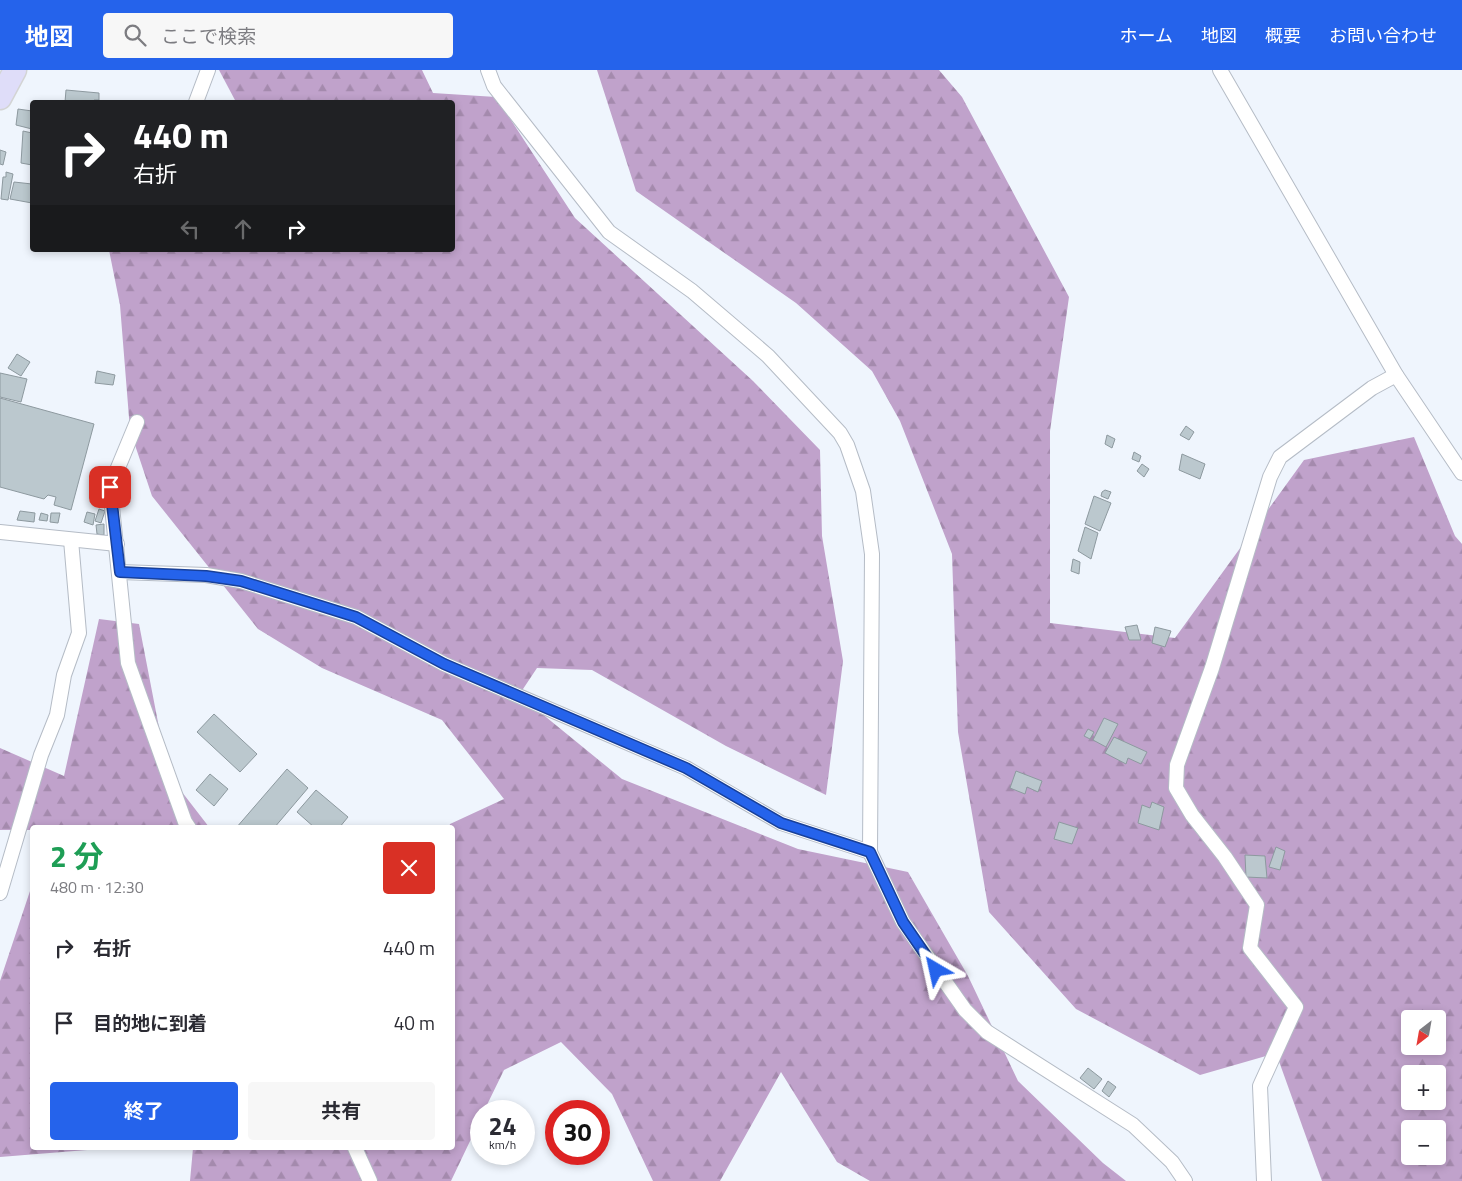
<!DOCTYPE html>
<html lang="ja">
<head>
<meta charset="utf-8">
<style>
	body { margin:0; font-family:"Titillium Web","Noto Sans JP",sans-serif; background:#f7f7f7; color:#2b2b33; height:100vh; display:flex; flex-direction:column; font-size:19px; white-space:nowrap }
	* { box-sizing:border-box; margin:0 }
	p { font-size:16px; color:#7c7c81 }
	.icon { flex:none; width:28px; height:28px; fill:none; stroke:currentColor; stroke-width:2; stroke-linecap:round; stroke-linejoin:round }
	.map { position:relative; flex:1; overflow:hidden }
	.details { position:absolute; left:30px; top:755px; width:425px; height:325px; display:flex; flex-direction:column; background:#fff; border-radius:5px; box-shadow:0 2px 8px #0003 }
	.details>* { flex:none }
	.banner { position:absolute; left:30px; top:30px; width:425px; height:152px; border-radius:5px; box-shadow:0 2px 8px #0003; background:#202124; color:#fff; overflow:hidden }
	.needle { width:32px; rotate:211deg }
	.tools { position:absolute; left:1401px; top:940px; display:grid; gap:10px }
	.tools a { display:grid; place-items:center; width:45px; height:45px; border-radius:5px; background:#fff; box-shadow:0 2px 8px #0003; font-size:25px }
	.speed { position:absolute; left:470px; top:1030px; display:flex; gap:10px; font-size:25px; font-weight:700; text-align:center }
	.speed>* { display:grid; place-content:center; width:65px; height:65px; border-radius:50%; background:#fff; box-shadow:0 2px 8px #0003; line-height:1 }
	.speed small { font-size:12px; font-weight:400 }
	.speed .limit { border:8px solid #d22; background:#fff; color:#111 }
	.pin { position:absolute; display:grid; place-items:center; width:42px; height:42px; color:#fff; margin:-21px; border-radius:10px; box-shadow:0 2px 8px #0006 }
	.me { position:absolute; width:55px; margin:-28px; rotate:324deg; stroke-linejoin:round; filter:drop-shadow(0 0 4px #0008) }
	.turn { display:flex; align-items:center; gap:18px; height:105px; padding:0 20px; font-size:22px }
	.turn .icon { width:65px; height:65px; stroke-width:2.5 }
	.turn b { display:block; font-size:35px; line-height:42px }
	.lanes { display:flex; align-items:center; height:48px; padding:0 20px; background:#0003; justify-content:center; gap:25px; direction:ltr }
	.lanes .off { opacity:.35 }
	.round { display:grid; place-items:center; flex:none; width:52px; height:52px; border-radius:5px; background:#f7f7f7 }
	.summary { display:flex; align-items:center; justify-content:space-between; height:85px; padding:0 20px }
	h1 { font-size:30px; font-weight:700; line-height:38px; color:#1e9e55 }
	.primary-button { display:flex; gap:10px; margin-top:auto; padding:10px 20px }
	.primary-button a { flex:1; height:58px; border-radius:5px; background:#2563eb; color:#fff; font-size:20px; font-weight:700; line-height:58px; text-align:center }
	.primary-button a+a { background:#f7f7f7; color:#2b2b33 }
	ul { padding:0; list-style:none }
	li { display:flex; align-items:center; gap:15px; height:75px; padding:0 20px }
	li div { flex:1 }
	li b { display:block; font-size:19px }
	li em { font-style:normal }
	header { display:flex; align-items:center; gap:30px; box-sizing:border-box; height:70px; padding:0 25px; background:#2563eb; color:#fff }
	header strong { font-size:24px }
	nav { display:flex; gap:28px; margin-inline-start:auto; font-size:18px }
	.search { width:350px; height:45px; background:#f7f7f7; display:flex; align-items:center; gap:12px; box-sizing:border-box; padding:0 18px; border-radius:5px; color:#7c7c81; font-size:19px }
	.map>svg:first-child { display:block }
</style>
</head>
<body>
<header>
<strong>地図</strong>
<div class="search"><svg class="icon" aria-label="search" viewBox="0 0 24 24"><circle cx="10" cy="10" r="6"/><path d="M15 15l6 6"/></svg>ここで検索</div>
<nav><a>ホーム</a><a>地図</a><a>概要</a><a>お問い合わせ</a></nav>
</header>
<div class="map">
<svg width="1462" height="1111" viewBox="0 0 1462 1111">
	<defs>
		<pattern id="forest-firs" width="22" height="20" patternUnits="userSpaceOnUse" patternTransform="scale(1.25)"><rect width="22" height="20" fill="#c0a2cb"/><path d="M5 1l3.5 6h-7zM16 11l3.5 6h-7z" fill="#a48aad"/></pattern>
	</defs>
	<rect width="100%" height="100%" fill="#eff5fd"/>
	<g fill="url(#forest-firs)" fill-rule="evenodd">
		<path d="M219,0H422L433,23L496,27L575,148L753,311L820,380L822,466L843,591L826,725L726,676L592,600L537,598L519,625L622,709L798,779L908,802L968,906L1018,1011L1103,1093L1126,1111H870L837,1092L781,1002L720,1111H653L612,1024L561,972L504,1000L484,1041H481V1048L451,1111H190L193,1078H452V758L449,757L450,754L504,729L442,650L322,598L258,559L152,426L130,360L120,235L109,180H452V32H236Z"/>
		<path d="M597,0H939L962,27L1069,227L1050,361V553L1175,568L1304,390L1414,367L1455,466L1462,474V1111H1322L1276,983L1200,1005L1076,939L989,842L958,662L952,484L900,351L872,301L796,233L636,121ZM1410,949H1438V976H1410ZM1410,1004H1438V1031H1410ZM1410,1059H1438V1086H1410Z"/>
		<path d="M99,549L139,554L168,704L209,757L32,758V760H0V678L64,706Z"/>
		<path d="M32,815V1078H112L0,1087V911Z"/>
	</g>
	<g fill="#bbc8ce" stroke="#8d999f">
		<path d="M66,20L99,23V30H94V32H65Z"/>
		<path d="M18,39L32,41V59L16,55Z"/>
		<path d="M23,61L32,63V95L21,93Z"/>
		<path d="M0,80L6,82L3,95L0,94Z"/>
		<path d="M6,102L13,104L8,130L1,129L3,107H6Z"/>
		<path d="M14,112L32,114V133L10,129Z"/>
		<path d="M17,284L30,292L21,306L8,298Z"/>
		<path d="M97,301L115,305L113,315L95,313Z"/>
		<path d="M0,303L27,309L21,332L0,327Z"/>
		<path d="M0,328L94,354L71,440L54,435L56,427L48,425L44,429L0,417Z"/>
		<path d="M1186,356L1194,362L1189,370L1180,365Z"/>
		<path d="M1107,365L1115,369L1112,378L1105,374Z"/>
		<path d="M1134,382L1141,386L1139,392L1132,389Z"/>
		<path d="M1182,384L1205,394L1200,409L1179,400Z"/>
		<path d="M1142,394L1149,399L1144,407L1137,401Z"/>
		<path d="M1105,420L1111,422L1108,429L1101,426L1102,422Z"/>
		<path d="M1094,426L1111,433L1100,461L1085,454Z"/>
		<path d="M99,439L105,441L101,453L95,451Z"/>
		<path d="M20,441L35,443L34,452L17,450Z"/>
		<path d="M87,442L95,444L93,455L84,452Z"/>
		<path d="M41,443L48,445L47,451L39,450Z"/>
		<path d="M51,443H60L58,453L50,452Z"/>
		<path d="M104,454V465L97,464L96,455Z"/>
		<path d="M1085,457L1098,463L1091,489L1078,481Z"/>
		<path d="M1073,489L1080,492L1079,504L1071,501Z"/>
		<path d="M1137,555L1141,570H1129L1125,557Z"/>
		<path d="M1155,557L1171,561L1165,577L1152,573Z"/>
		<path d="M214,644L257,684L240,702L197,662Z"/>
		<path d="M1104,648L1118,654L1106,677L1093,670Z"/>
		<path d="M1088,659L1094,662L1090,669L1084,666Z"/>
		<path d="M1114,667L1147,682L1141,694L1128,688L1126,694L1105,683Z"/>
		<path d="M287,699L308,718L274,758H236Z"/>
		<path d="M1016,701L1042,711L1038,722L1027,717L1025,724L1010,718Z"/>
		<path d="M210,704L228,719L214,736L196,720Z"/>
		<path d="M316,720L348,747L339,758H315L297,742Z"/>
		<path d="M1152,732L1164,737L1159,760L1138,753L1142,735L1150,738Z"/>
		<path d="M1059,752L1078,758L1072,774L1054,769Z"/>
		<path d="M1276,777L1285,781L1280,800L1269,797Z"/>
		<path d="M1245,785L1265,786L1267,808L1246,807Z"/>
		<path d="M1088,998L1102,1009L1094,1019L1080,1008Z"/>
		<path d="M1108,1011L1116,1017L1109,1027L1102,1021Z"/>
	</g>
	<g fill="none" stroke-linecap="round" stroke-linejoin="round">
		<g stroke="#b5bcc6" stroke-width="16">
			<g id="minor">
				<path d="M488,0L494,16L609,162L692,221L768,286L840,363L847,375L863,421L872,484L870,782L903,852L965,940L987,962L1133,1055L1172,1092L1185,1111"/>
				<path d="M1220,0L1396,305L1462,403"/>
				<path d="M196,32L208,0"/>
				<path d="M137,352L110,417L128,593L185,752L189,758"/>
				<path d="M0,462L117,474"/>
				<path d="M120,502L206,505L241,511L356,547L444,594L686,698L781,753L870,782"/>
				<path d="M0,823L41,685L57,645L64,605L79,563L71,470"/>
				<path d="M355,1078L370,1111"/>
				<path d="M1264,1111L1260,1016L1296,937L1250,878L1257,835L1225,787L1192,745L1176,718L1177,695L1212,598L1270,407L1280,387L1372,318L1396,305"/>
			</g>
		</g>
		<g stroke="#d3d4d4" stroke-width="25">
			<path id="primary" d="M0,28L15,0"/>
		</g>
		<use href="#minor" stroke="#fff" stroke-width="14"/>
		<use href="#primary" stroke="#dfddf9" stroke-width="22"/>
	</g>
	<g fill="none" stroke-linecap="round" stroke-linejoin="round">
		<g stroke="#184099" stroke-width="12">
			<path id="route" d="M110,417L120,502L206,506L241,511L356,547L444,594L686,698L781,753L870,782L903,852L936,900"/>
		</g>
		<use href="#route" stroke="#2563eb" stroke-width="9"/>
	</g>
</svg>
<div class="tools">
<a><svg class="needle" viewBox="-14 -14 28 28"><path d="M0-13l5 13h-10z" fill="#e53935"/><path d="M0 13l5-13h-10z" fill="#7c7c81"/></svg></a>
<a>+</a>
<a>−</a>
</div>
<div class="speed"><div>24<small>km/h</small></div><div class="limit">30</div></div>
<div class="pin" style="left:110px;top:417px;background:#d93025"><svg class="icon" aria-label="arrive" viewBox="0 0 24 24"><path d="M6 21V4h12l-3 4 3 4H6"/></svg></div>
<svg class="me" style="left:936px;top:900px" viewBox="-20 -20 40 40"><path d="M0-17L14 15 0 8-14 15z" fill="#2563eb" stroke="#fff" stroke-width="4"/></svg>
<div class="banner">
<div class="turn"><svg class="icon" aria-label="right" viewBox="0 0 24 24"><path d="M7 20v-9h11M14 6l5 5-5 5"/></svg><div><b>440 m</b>右折</div></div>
<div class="lanes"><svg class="icon off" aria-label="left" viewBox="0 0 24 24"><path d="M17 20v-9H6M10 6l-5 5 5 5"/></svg><svg class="icon off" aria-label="ahead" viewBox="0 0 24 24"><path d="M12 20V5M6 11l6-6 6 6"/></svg><svg class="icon" aria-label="right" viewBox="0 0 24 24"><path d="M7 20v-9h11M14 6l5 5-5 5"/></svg></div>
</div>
<section class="details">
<div class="summary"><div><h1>2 分</h1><p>480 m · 12:30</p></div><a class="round" style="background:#d93025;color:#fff"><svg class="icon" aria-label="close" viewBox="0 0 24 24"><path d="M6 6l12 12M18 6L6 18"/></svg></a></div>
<ul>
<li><svg class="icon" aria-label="right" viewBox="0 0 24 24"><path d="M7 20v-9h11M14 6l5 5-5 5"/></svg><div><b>右折</b></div><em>440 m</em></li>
<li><svg class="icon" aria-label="arrive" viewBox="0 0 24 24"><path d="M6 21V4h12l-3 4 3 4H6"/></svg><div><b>目的地に到着</b></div><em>40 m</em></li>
</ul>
<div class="primary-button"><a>終了</a><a>共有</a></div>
</section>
</div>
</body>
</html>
